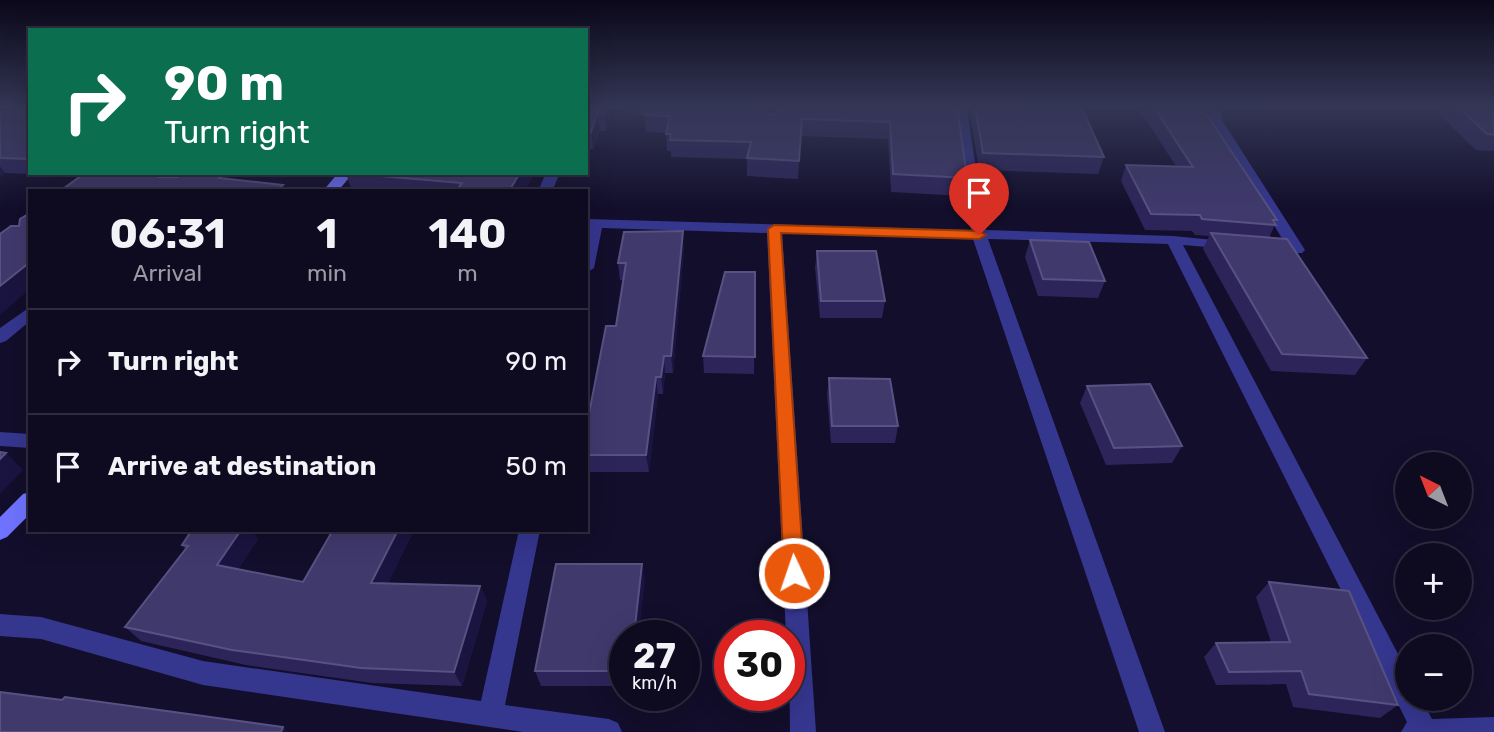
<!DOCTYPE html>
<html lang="en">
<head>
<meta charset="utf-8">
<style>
	body { margin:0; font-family:Rubik,sans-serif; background:#171329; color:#f1f3f6; height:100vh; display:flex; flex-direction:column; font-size:26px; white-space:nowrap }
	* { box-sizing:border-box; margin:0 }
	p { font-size:23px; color:#9b9aa5 }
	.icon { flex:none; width:38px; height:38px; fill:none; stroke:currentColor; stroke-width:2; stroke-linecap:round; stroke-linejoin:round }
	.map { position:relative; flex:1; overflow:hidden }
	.sheet { position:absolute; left:28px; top:189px; width:560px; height:343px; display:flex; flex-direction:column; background:#0e0a20; border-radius:0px; box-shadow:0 7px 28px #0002,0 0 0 2px #2e2b3e }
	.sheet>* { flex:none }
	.guide { position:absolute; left:28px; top:28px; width:560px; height:147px; border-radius:0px; box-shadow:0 7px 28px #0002,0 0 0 2px #2e2b3e; background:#0b6e4f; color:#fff; overflow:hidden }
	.needle { width:46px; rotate:318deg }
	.controls { position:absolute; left:1395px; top:452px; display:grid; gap:14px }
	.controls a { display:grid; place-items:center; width:77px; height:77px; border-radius:50%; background:#0e0a20; box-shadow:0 7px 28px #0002,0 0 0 2px #2e2b3e; font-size:35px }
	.speed { position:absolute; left:609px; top:620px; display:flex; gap:14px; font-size:35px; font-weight:700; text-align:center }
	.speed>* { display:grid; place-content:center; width:91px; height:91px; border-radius:50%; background:#0e0a20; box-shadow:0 7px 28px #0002,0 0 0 2px #2e2b3e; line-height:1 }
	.speed small { font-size:18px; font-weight:400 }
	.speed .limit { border:10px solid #d22; background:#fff; color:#111 }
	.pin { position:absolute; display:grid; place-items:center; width:60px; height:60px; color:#fff; margin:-72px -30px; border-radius:50% 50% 50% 0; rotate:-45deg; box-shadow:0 0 7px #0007 }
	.pin .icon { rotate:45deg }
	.me { position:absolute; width:77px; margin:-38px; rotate:357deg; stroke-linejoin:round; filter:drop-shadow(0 0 5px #0008) }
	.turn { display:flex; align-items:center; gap:24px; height:147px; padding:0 21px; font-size:32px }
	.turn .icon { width:91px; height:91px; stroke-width:2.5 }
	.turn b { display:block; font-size:49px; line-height:60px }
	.eta { display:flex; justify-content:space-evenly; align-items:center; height:119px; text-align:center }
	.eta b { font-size:42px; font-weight:700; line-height:49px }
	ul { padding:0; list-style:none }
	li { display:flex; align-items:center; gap:21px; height:105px; padding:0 21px; border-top:2px solid #2e2b3e }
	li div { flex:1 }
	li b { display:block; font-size:26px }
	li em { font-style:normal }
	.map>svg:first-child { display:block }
</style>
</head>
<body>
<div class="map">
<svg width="1494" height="732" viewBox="0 0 1494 732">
	<rect width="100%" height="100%" fill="#120e2b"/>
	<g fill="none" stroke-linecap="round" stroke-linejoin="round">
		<g fill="#35368e" fill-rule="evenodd">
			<path d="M954,106H966L986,230L1173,236L1235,242L1237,245L1230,249L1183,245L1407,671V698H1421L1432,719L1494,717V732H1401L1407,722L1168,244L988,239L1165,732H1139L973,239L782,233L816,732H790L789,635H786L767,233L602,228L594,268L586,273V219L971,230Z"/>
			<path d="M1213,106H1225L1221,111L1222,120L1305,250L1302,253H1272L1265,248L1272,243L1286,245L1210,120L1209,111Z"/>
			<path d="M1428,106H1494V112L1434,110Z"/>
			<path d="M546,173H560L552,191H538Z"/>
			<path d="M30,307V321L6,341L0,343V328Z"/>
			<path d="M0,432L30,434V448L0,446Z"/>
			<path d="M519,530H540L505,705L609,719L618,723L622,732H523L203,685L41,639L0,636V614L41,617L203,661L481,701Z"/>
		</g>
		<g fill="#6f73ff" fill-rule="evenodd">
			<path d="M338,173H353L338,191H323Z"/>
			<path d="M30,492V514L7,537L0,540V517L23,494Z"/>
		</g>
	</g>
	<g fill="#2d255a">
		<path d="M0,106H30V173H229L224,179L283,185L285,191H60L81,176L5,173L0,177Z"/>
		<path d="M586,106H769L767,113L771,115L957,106L967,178L964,196L891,192L888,139L801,136L798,179L747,176V159L671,157V151H667L666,133L646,132L645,116L612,108L606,131H600L593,149H586Z"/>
		<path d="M969,106H1081L1104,157L1098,174L979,170Z"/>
		<path d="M1142,106H1201L1277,220L1269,238L1367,358L1355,375L1271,371L1203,249L1209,236L1195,235L1192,231L1145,230L1121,181L1126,165L1176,166L1140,111Z"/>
		<path d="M1442,106H1494V151L1476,150L1438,113Z"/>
		<path d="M346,173H535L524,191H352Z"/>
		<path d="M1030,240L1105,281L1098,298L1038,296L1025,257Z"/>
		<path d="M684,248L673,373H665L663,394H658L649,472H586V429L616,326L623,280H620L618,263Z"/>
		<path d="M817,251L885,301L882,318H820L815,268Z"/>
		<path d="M755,272L754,374L704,373L703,356Z"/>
		<path d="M829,378L898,426L895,443H831L827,395Z"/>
		<path d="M1087,386L1182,446L1172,463L1106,465L1080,403Z"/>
		<path d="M333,530H414L388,583L480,586L487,601L462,686L372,683L246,665L141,641L125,627L185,549L182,545L258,539L238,569L303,582Z"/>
		<path d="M645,580L625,635V686H541L535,671Z"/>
		<path d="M1269,582L1398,705L1380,718L1293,707L1286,684L1216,685L1204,657L1216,643L1271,642L1256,597Z"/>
	</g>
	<g fill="#1a1440">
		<path d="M606,106H612V108L606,131L604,114Z"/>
		<path d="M765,106H769L764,127V110Z"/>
		<path d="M597,114L600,131L593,149L591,132Z"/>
		<path d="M0,166L5,173L0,177Z"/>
		<path d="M158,173H186L167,189L158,177Z"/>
		<path d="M203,173H229L224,178L230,191Z"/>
		<path d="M520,173H535L524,191H509Z"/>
		<path d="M283,185L285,191H276Z"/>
		<path d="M683,231L684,248L673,373L671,356Z"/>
		<path d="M30,262V289L0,315V286Z"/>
		<path d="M664,356L665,373L663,394L661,377Z"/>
		<path d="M656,377L658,394L649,472L646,455Z"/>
		<path d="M6,453L23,470L0,494V459Z"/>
		<path d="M241,530H252L258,539L231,581L217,565Z"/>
		<path d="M398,530H414L381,598L371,583Z"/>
		<path d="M642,564L645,580L639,635H634Z"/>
		<path d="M480,586L487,601L462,686L454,672Z"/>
		<path d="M283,727L288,732H281Z"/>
	</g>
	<g fill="#40396c" stroke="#585283" stroke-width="2">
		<path d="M22,106H30V159L0,158V112L19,113Z"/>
		<path d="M586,106H606L604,114H597L591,132H586Z"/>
		<path d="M646,106H765L764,110L771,115L781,110L782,106H957L967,178L893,174L890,122L802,119L799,161L747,158L751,142L670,140L671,134H666L670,116L645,115Z"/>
		<path d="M975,106H1081L1104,157L983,153Z"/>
		<path d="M1153,106H1201L1277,220H1273L1276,225L1202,219L1200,215L1151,214L1126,165L1193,167Z"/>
		<path d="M1457,106H1494V135L1487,134Z"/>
		<path d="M85,173H158V177H178L182,173H204L222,175L219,178L283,185L276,191H60Z"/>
		<path d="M346,173H520L509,191H456L462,183Z"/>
		<path d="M30,213V262L0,286V234L11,226H19L20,219Z"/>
		<path d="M683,231L671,356H664L661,377H656L646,455H586V429L606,326H616L626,263H618L624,232Z"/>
		<path d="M1211,233L1287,239L1367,358L1282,354Z"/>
		<path d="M1030,240L1089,242L1105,281L1043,279Z"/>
		<path d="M817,251H876L885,301H821Z"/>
		<path d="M725,272H755V357L703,356Z"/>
		<path d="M829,378L890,379L898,426H832Z"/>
		<path d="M1150,384L1182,446L1114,448L1087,386Z"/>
		<path d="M0,452L6,453L0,459Z"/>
		<path d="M192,530H241L217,565L303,582L333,530H398L371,583L480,586L454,672L361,668L232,650L125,627L188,546L182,545Z"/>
		<path d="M556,564H642L634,635H625V671H535Z"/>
		<path d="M1269,582L1349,591L1398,705L1309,694L1301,671L1229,672L1216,643L1290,642Z"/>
		<path d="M0,692L62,700L65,697L283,727L281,732H0Z"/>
	</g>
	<linearGradient id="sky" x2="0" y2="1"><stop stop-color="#0a0818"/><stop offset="0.51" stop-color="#333655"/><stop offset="1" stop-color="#333655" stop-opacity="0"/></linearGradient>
	<rect width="1494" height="209" fill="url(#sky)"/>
	<path fill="#ea580c" stroke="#983908" stroke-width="2" d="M774,225L979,231L986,235L979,239L781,233L804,573L801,579L794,582L787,579L784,573L768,229Z"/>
</svg>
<div class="controls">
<a><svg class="needle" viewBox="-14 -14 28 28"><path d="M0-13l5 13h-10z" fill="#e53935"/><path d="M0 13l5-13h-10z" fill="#9b9aa5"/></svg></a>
<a>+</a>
<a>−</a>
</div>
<div class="speed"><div>27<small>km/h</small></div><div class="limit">30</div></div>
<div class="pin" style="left:979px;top:235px;background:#d93025"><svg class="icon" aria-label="arrive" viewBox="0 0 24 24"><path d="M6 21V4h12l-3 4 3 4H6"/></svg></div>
<svg class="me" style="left:794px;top:573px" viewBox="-20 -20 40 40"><circle r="17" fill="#ea580c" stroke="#fff" stroke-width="3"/><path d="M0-11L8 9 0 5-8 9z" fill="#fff"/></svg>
<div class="guide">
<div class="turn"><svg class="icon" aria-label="right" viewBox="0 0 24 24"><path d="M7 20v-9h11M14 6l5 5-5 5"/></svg><div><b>90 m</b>Turn right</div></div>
</div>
<section class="sheet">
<div class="eta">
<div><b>06:31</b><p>Arrival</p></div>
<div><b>1</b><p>min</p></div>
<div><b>140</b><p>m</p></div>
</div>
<ul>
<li><svg class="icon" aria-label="right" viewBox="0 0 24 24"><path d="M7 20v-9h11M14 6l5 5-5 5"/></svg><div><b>Turn right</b></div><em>90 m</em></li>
<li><svg class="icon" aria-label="arrive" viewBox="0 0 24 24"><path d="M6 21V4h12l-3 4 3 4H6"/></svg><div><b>Arrive at destination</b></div><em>50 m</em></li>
</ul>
</section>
</div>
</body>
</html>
